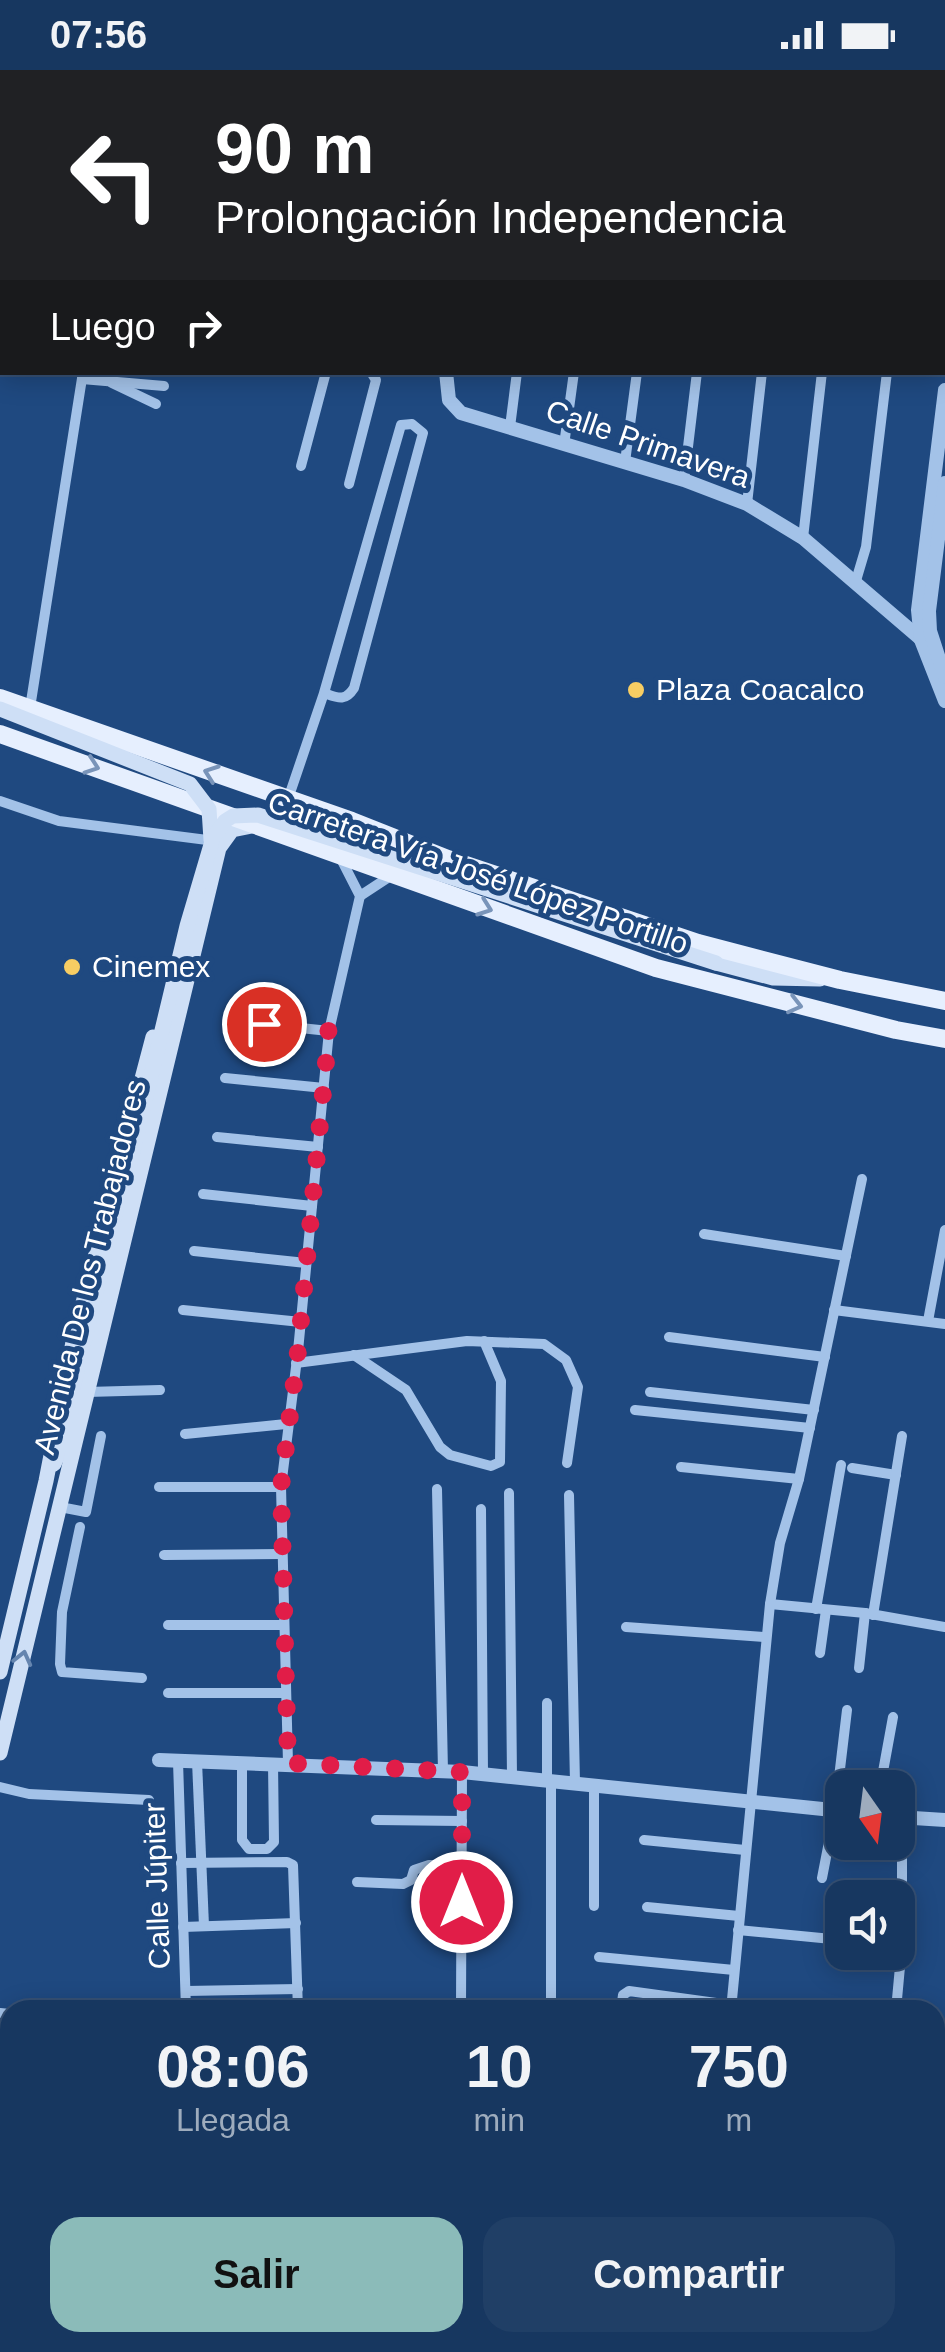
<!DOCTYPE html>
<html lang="es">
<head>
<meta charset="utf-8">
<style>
	body { margin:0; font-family:Helvetica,sans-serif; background:#203f66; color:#f1f3f6; height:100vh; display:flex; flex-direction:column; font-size:38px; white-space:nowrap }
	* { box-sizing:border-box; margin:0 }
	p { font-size:32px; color:#9eacbd }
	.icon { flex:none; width:55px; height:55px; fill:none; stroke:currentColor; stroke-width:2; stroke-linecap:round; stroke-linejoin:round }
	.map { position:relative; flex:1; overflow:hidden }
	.details { position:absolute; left:0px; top:1930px; width:945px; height:352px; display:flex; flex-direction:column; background:#173760; border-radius:30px 30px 0 0; box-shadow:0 5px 25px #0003,0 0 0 2px #365175 }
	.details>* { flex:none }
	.hud { position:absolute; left:0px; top:0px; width:945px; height:305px; box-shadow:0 5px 25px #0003,0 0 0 2px #365175; background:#202124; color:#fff; overflow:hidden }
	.needle { width:65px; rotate:166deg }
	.controls { position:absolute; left:825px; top:1700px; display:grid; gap:20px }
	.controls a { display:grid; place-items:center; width:90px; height:90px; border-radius:20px; background:#173760; box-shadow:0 5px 25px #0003,0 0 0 2px #365175; font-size:50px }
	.pin { position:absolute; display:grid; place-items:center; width:85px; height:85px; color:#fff; margin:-42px; border:5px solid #fff; border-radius:50%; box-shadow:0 2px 10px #0007 }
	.me { position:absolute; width:110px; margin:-55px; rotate:0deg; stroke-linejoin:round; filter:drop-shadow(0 0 8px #0008) }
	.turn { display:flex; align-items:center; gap:35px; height:210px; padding:0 50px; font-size:45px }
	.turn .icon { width:130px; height:130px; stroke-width:2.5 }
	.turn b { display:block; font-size:70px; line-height:85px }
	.then { display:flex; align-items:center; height:95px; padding:0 50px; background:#0003; gap:20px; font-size:38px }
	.eta { display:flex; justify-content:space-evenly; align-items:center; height:170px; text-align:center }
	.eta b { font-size:60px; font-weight:700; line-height:70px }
	.action { display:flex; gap:20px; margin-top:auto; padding:20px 50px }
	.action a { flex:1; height:115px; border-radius:30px; background:#8bbbb9; color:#111; font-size:40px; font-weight:700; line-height:115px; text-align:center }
	.action a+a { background:#203f66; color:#f1f3f6 }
	.status { display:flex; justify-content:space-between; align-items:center; height:70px; padding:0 50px; background:#173760; direction:ltr }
	.status svg { height:28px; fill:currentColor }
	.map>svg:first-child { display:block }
</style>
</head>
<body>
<div class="status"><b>07:56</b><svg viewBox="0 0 49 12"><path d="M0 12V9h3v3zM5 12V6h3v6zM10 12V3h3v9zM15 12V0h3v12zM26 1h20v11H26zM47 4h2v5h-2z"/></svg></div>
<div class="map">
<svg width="945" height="2282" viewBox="0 0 945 2282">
	<rect width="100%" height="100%" fill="#1f4980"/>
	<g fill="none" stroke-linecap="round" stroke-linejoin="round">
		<g stroke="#a3c2e8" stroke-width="9">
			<path d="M815,0L835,2"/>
			<path d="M942,283L945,284"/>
		</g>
		<g stroke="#a3c2e8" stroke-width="10">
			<path d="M619,0L635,2"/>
			<path d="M858,0L859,2"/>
			<path d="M482,2L485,0"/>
			<path d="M551,2V0"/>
			<path d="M672,2L673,0"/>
			<path d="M920,2L921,0"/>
			<path d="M0,9L2,10"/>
			<path d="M942,14H945"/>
			<path d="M942,82H945"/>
			<path d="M82,309L164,316"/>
			<path d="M112,313L156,334"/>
			<path d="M510,357L517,302"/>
			<path d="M564,375L574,302"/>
			<path d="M625,392L637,302"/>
			<path d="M301,396L326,302"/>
			<path d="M684,410L697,302"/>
			<path d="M349,414L376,310L371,302"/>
			<path d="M747,434L762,302"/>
			<path d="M803,468L822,302"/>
			<path d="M855,514L866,477L887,302"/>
			<path d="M30,638L83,302"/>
			<path d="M288,729L324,623C338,628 345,632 354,618L423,363L412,354L401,355L324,623"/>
			<path d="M0,731L59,751L215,771"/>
			<path d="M360,826L392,805"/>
			<path d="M234,951L329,961"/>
			<path d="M225,1008L324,1018"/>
			<path d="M217,1067L318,1077"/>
			<path d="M203,1124L312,1136"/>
			<path d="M704,1164L846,1186"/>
			<path d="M194,1181L306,1193"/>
			<path d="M183,1240L301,1252"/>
			<path d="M834,1240L945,1254"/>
			<path d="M928,1251L945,1160"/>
			<path d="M669,1267L825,1287"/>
			<path d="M354,1285L406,1320L440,1377L450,1385L491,1396L500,1392L501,1311L484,1271"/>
			<path d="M296,1293L467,1271L544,1274L566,1290L578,1317L567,1393"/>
			<path d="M87,1322L160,1320"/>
			<path d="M650,1322L814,1340"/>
			<path d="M635,1340L810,1358"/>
			<path d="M185,1364L286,1354"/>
			<path d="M681,1397L799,1409"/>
			<path d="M852,1398L896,1405"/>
			<path d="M159,1417H281"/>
			<path d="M437,1419L443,1701"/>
			<path d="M509,1423L512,1707"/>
			<path d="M569,1425L575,1713"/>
			<path d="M60,1437L86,1442L101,1366"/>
			<path d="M481,1439L483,1704"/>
			<path d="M80,1457L62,1542L60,1594L62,1602L142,1608"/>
			<path d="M164,1485L282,1484"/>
			<path d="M770,1534L865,1543L945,1557"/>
			<path d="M816,1539L841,1395"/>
			<path d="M873,1545L902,1366"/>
			<path d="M168,1555H284"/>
			<path d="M626,1557L765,1567"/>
			<path d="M820,1583L826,1540"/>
			<path d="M859,1598L865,1543"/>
			<path d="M168,1623H286"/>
			<path d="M547,1633V1710"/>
			<path d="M178,1691L186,1940"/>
			<path d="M197,1691L204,1856"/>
			<path d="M242,1692V1770L249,1779H267L274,1772L273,1693"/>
			<path d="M288,1693L281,1417L298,1281L329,961L360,826L339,785"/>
			<path d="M594,1715V1836"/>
			<path d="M0,1717L29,1724L149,1730"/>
			<path d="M880,1718L893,1647"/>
			<path d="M376,1750L462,1751"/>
			<path d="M644,1770L745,1780"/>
			<path d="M181,1793L287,1792L293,1795L298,1940"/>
			<path d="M822,1808L835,1741L847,1640"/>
			<path d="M357,1812L403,1814L411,1810L414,1800L429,1795L462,1796"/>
			<path d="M647,1837L739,1846"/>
			<path d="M183,1857L296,1853"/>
			<path d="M738,1860L842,1870"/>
			<path d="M599,1887L734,1900"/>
			<path d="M186,1921L298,1919"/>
			<path d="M461,1940L462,1702"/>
			<path d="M551,1940V1711"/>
			<path d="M621,1940L623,1925L629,1921L768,1940"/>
			<path d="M731,1940L770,1534L780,1473L799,1409L862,1109"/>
			<path d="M896,1940L902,1875V1747"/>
			<path d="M0,1943L10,1944"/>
			<path d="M935,1957L945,1958"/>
			<path d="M0,1986L10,1989"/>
			<path d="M935,2134L942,2149"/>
			<path d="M624,2272L723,2282"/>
			<path d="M804,2272V2282"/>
			<path d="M10,2282L11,2272"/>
			<path d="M144,2282L146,2272"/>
			<path d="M196,2282L197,2272"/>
			<path d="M458,2282L459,2272"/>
			<path d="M564,2282L565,2272"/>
			<path d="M580,2282L581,2272"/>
			<path d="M766,2282L767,2272"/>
			<path d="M900,2282V2272"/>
		</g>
		<g stroke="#a3c2e8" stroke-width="14">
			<path d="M430,2L431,0"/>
			<path d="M446,302L449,330L461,343L684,410L747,434L803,468L936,582"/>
			<path d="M945,320L918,540L921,570L945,631"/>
			<path d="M945,413L929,541L930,561L945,607"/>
			<path d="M159,1690L462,1702L842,1741"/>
			<path d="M898,1747L945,1750"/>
		</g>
		<g stroke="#cedff6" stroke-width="15">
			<path d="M716,893L773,908L820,909"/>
			<path d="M54,1394L65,1369L123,1123"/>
			<path d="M0,1602L46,1411L74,1267L153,967"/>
			<path d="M0,1683L219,778L232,760L256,755"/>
		</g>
		<g stroke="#e6effe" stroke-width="18">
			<path d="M0,628L352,751L448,789L698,873L840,910L945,931"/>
			<path d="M0,664L656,898L896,960L945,969"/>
		</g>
		<g stroke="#cedff6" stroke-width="15">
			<path d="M0,639L190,714L209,739L211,770"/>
			<path d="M123,1123L187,856L213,768L225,751L233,746L258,745L716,893"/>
		</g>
	</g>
	<defs><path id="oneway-chevron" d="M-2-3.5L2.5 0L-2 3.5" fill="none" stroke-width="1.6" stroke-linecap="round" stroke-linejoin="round" transform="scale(2.5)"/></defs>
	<g stroke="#7994b9">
		<use href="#oneway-chevron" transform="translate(92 696) rotate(19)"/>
		<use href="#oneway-chevron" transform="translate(211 703) rotate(-160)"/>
		<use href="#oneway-chevron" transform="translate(485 838) rotate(20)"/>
		<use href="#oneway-chevron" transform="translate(795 935) rotate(14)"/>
	</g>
	<use stroke="#6585af" href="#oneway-chevron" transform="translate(23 1588) rotate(-76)"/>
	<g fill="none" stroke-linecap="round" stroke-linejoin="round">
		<path stroke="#e11d48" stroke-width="18" stroke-dasharray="0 32.4" d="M264,954L329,961L298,1281L281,1417L288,1693L462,1702V1832"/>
	</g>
	<g fill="#f7cd63" stroke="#1f4980" stroke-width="4">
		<circle cx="636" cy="620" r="10"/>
		<circle cx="72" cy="897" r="10"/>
	</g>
	<g text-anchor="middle" stroke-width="10" stroke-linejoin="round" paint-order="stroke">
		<g font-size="30" fill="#fff" stroke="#1f4980">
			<text transform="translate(648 374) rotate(19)" y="10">Calle Primavera</text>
			<text transform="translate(478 803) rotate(19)" y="10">Carretera Vía José López Portillo</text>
			<text transform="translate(90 1197) rotate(-76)" y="10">Avenida De los Trabajadores</text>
			<text transform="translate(157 1816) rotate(-92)" y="10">Calle Júpiter</text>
		</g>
		<g font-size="30" fill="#fff" stroke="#1f4980" text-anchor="start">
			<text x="656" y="630">Plaza Coacalco</text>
			<text x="92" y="907">Cinemex</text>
		</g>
	</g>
</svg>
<div class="controls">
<a><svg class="needle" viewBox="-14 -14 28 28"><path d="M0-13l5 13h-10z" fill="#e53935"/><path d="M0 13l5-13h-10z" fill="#9eacbd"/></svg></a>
<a><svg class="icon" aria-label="sound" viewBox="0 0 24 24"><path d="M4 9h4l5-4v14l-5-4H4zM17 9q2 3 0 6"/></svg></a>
</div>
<div class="pin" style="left:264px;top:954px;background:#d93025"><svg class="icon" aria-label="arrive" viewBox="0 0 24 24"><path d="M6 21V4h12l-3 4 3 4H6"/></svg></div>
<svg class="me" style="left:462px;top:1832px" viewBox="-20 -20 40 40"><circle r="17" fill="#e11d48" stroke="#fff" stroke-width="3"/><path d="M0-11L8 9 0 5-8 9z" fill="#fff"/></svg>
<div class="hud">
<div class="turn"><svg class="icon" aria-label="left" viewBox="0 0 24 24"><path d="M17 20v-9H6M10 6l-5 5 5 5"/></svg><div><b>90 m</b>Prolongación Independencia</div></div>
<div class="then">Luego<svg class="icon" aria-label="right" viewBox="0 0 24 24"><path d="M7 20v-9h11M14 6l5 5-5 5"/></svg></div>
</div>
<section class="details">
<div class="eta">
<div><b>08:06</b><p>Llegada</p></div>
<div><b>10</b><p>min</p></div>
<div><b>750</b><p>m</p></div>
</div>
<div class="action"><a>Salir</a><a>Compartir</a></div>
</section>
</div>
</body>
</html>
